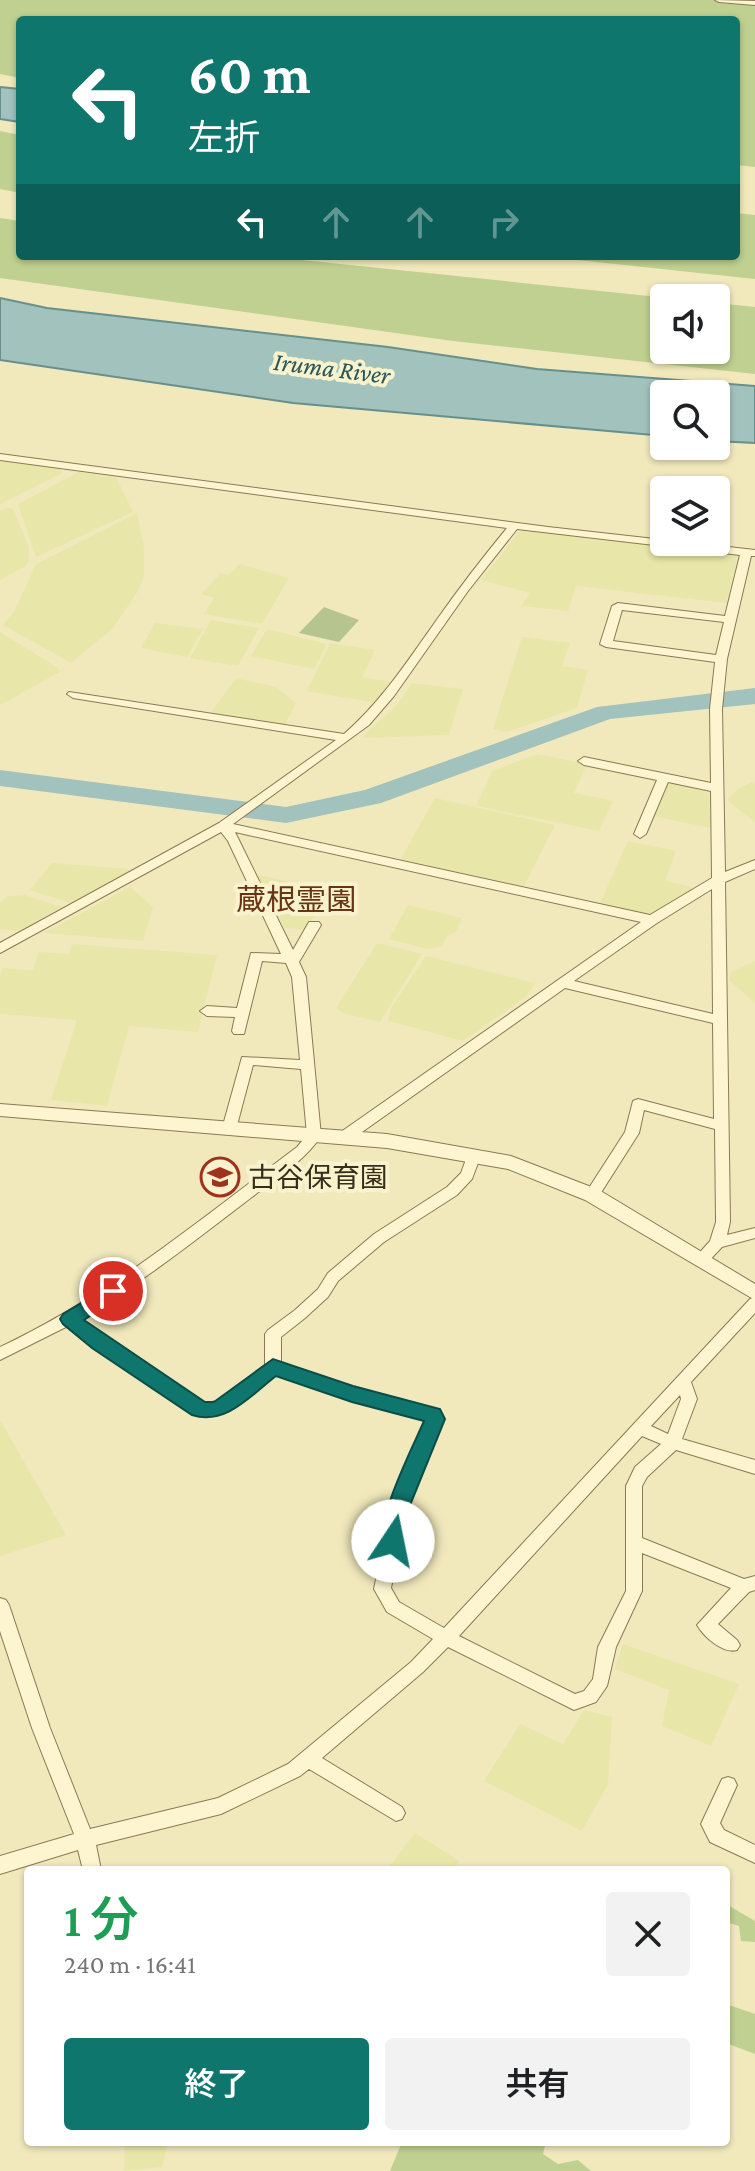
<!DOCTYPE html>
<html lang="ja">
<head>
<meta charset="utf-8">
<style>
	body { margin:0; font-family:"Crimson Pro","Noto Sans JP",serif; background:#f2f2f2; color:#202124; height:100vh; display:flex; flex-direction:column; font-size:30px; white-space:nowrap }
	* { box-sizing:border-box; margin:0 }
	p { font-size:26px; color:#757577 }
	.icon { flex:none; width:44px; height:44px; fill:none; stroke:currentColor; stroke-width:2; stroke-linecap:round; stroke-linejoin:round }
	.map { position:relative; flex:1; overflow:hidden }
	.details { position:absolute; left:24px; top:1866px; width:706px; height:280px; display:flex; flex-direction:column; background:#fff; border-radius:8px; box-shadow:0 2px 6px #0004 }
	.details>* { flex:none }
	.top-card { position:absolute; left:16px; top:16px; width:724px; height:244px; border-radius:8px; box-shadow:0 2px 6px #0004; background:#0f766e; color:#fff; overflow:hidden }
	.tools { position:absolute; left:650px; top:284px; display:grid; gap:16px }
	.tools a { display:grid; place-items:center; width:80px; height:80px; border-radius:8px; background:#fff; box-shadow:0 2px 6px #0004; font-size:40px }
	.pin { position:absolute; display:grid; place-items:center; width:68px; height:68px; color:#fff; margin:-34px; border:4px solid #fff; border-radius:50%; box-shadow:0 2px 8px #0007 }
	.me { position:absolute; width:88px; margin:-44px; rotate:11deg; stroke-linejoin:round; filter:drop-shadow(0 0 6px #0008) }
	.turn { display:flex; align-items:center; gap:28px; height:168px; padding:0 40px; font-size:36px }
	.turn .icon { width:104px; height:104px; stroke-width:2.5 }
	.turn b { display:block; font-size:56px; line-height:68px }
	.lanes { display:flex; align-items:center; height:76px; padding:0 40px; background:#0003; justify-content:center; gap:40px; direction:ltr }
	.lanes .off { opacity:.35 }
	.round { display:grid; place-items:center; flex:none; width:84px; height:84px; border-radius:8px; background:#f2f2f2 }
	.overview { display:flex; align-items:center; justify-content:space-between; height:136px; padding:0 40px }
	h1 { font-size:48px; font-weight:600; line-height:60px; color:#1e9e55 }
	.cta { display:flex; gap:16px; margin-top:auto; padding:16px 40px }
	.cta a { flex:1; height:92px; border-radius:8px; background:#0f766e; color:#fff; font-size:32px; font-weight:600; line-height:92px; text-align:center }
	.cta a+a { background:#f2f2f2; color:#202124 }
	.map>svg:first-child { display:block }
</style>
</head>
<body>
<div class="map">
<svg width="755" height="2171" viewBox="0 0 755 2171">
	<rect width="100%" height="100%" fill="#f1e9bc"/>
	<g fill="#e8e7a9">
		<path d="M0,460L60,469L62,473L0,504Z"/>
		<path d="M79,472L116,477L133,512L36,557L18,504Z"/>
		<path d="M8,508L13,509L29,547V560L26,566L0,580V511Z"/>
		<path d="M137,513L144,548V575L138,591L113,628L71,663L3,625L14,612L36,564Z"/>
		<path d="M524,530L731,553L738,556L726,603L576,586L568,611L521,606L530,593L481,580L519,532Z"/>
		<path d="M239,564L289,578L262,624L204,614L214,598L201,594L221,573L229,575Z"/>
		<path d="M211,620L259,628L238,666L190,658Z"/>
		<path d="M155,623H156L203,629L187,657L141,648Z"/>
		<path d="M267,629L327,644L314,669L251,656Z"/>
		<path d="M0,632L58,668L60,672L0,705Z"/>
		<path d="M522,637L570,643L562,666L588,670L577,708L507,732L493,729Z"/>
		<path d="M330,643L375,650L362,677L391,682L376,703L307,691Z"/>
		<path d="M240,679L276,687L296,703L285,725L218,716L211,712L235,680Z"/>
		<path d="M412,683L463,689L449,735L365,738L363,736L397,705Z"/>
		<path d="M538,754L587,764L574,793L613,801L599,831L476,806L492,771Z"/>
		<path d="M752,782L755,784V822L727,800L738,789Z"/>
		<path d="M677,783L709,793L710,828L653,816L666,785Z"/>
		<path d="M435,798L555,825L523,888L400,860Z"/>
		<path d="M628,841L676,851L665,881L692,887L691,892L649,915L600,903Z"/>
		<path d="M52,863L129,869V872L70,903L30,890Z"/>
		<path d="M257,876H264L331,892L304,930L285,928Z"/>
		<path d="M130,887L153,907L143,941L44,933Z"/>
		<path d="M25,895L61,907L19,931L0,929V903L8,896Z"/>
		<path d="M408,905L462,918L456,932L447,936L441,947L427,949L389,939Z"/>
		<path d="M377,943L422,954L380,1022L346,1014L336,1008Z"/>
		<path d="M72,944L217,955L198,1032L129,1026L107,1106L51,1100L77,1020L0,1014V978L3,968L33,970L39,952L69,954Z"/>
		<path d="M426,956L535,983L526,997L463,1041L388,1021L391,1008Z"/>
		<path d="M755,961V1003L729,980L731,972Z"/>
		<path d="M0,1420L66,1535L0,1556Z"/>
		<path d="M623,1644L739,1684L711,1746L662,1726L669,1690L615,1669Z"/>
		<path d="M584,1710L612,1717L608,1784L582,1831L484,1781L520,1724L563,1744Z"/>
		<path d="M415,1833L459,1861L454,1870H387Z"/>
		<path d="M125,2142H168L162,2167L124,2171Z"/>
	</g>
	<g fill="#bfd090">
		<path d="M0,0H755V167L736,165V20H20V78L0,74Z"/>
		<path d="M0,131L20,135V193L0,189Z"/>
		<path d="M736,213L755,215V279L540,256H736Z"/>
		<path d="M0,218L20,221V256H263L668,298H664V350H716V303L755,307V374L453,341L0,278Z"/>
		<path d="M726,1904L755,1921V1942L741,1941L739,1926L726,1922Z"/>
		<path d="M726,2004L755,2014V2054L726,2043Z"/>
		<path d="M402,2142H546L543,2154L558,2164L578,2160L591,2171H390Z"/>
	</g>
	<path fill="#b6c490" d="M324,607L359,620L339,642L299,633Z"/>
	<g fill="#a1c2bd" stroke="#67908c" stroke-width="2">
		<path d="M0,87L20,89V122L0,119Z"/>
		<path d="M0,298L47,308L388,347L537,369L755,386V443L716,441V394H664V436L293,403L0,360Z"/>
	</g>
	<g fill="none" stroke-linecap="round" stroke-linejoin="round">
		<path fill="#a1c2bd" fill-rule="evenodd" d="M755,688V704L610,719L381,803L286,823L0,786V770L286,807L365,790L597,707Z"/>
	</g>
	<path fill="#d3a76f" stroke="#8c6638" stroke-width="2" d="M319,1163L360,1169L356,1187L315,1183Z"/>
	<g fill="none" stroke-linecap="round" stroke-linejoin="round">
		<g stroke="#8b7954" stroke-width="2">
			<g id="minor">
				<path d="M715,0L755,1V5L719,2Z"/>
				<path d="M0,454L548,527L664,540V542H685L755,550V556H751L727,659L722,709L725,872L755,860V869L725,882L730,1222L727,1235L755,1228V1238L722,1247L706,1264H696L693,1260L710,1241L716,1222L715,1129L644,1110L639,1133L597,1199H587L585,1195L587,1191L625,1132L633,1101L638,1099L714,1119L713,1023L565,988L348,1142H338L336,1138L338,1134L641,922L235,832L293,950L309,922H319L321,925L299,962L306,977L321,1136C304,1162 276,1178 252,1197C196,1240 141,1283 81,1319L104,1339L202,1403C227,1404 247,1380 265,1365V1334L268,1330L295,1310L318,1289L328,1273L374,1234L447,1187L461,1173L469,1151H479L481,1155L472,1179L457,1195L384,1242L338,1281L328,1297L305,1318L281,1337V1363L353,1388L432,1409L438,1411L443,1419L406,1510L391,1588L399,1602L444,1628L750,1299L755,1297V1313L691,1382L697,1399L682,1439L755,1460V1474L676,1450L647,1477L642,1486V1538L744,1579L755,1576V1590L749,1592L718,1624L737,1640L740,1645L737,1650C723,1654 704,1637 697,1625L731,1588L642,1553V1591L616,1647L607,1686L596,1702L574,1710L448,1647L423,1672L322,1758L402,1807L405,1813L402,1819L396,1821L309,1769L300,1776L221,1814L96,1845L101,1870H83L78,1850L0,1874V1856L74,1834L32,1728L0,1631V1598L6,1600L9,1605L50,1728L90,1829L218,1798L288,1764L411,1662L433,1639L387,1612L374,1589L390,1510L427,1420L352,1400L275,1374C253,1393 231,1417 199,1415L94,1347L68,1326L0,1360V1347C109,1296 201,1219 297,1147L307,1135L301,1069L253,1065L236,1129L229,1134L222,1129L242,1057L300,1060L292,977L286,963L262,961L244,1034H234L232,1031L235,1017L207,1016L200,1011L207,1006L237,1008L251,953L281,954L228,841L221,832L0,953V943L219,823L336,740L73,698L67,694L69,692L344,734C382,701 409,659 438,618C460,587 483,557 507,528L0,460ZM517,529L740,555L725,616L618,603L612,606L600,644L606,647L715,662L710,709L711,783L584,757L578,761L584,765L657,780L634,834L640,838L646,834L668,782L711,791L712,878L650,915L233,824L369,725L394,696L468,591ZM622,610L724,622L716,655L613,641ZM712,889L713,1014L574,981L657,923ZM680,1395L681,1399L668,1434L651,1426ZM642,1436L661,1444L635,1467L626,1486V1591L598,1647L593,1679L584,1691L575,1694L459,1636Z"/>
				<path d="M728,1777L734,1779L737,1785L720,1823L724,1830L755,1845V1863L710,1842L701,1824L722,1779Z"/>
			</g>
		</g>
		<g stroke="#8b7954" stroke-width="2">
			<path id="tertiary" d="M0,1104L387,1134L511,1156L599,1190L755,1284V1300L585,1200L508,1169L387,1148L0,1116Z"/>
		</g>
		<use href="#minor" fill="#fcf5d0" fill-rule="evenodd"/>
		<use href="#tertiary" fill="#fcf5d0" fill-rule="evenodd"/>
	</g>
	<path fill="#0f766e" stroke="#0a4d48" stroke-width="2" d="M113,1284L120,1286L123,1291L120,1296L84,1320L205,1402H214L273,1359L353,1386L440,1409L445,1419L408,1510L400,1548L393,1550L385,1548C373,1523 413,1447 424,1421L352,1402L276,1376C251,1395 226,1426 192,1415L92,1348L63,1324L60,1319L63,1314Z"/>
	<defs>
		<g id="school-ring" transform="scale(2)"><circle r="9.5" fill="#f8f2cd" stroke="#9f311f" stroke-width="1.5"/><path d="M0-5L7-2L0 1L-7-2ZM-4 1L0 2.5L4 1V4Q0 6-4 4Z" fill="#9f311f"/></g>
	</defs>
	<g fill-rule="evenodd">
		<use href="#school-ring" x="220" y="1177"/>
	</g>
	<g text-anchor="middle" stroke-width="8" stroke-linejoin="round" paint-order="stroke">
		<g font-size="26" font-style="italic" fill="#28555a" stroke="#f8f2cd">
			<text transform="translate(332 368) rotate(7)" y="9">Iruma River</text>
		</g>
		<g font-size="28" fill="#382d1a" stroke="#f8f2cd" text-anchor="start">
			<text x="248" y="1187">古谷保育園</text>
		</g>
		<g font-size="30" fill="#693416" stroke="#f8f2cd">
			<text x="296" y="910">蔵根霊園</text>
		</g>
	</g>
</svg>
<div class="tools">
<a><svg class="icon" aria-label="sound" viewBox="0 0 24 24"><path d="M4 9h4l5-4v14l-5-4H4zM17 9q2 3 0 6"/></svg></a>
<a><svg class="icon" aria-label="search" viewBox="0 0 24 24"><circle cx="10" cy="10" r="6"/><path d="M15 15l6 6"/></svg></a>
<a><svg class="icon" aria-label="layers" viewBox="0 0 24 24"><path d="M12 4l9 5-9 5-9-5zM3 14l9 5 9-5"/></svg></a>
</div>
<div class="pin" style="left:113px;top:1291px;background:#d93025"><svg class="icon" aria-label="arrive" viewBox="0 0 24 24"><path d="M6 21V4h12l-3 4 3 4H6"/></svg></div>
<svg class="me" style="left:393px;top:1541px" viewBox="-20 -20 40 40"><circle r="19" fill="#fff"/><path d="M0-13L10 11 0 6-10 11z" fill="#0f766e"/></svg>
<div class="top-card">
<div class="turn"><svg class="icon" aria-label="left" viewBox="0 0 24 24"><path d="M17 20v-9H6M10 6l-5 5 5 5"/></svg><div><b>60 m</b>左折</div></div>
<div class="lanes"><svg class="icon" aria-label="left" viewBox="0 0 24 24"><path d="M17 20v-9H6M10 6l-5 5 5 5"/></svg><svg class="icon off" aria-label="ahead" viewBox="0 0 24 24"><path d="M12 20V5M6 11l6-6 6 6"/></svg><svg class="icon off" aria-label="ahead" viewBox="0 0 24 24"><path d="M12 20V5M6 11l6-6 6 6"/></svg><svg class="icon off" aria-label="right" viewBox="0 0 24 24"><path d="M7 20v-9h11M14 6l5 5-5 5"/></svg></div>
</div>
<section class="details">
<div class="overview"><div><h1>1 分</h1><p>240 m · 16:41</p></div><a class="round"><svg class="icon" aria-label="close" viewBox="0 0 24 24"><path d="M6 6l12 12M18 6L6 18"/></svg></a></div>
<div class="cta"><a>終了</a><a>共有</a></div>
</section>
</div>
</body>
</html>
